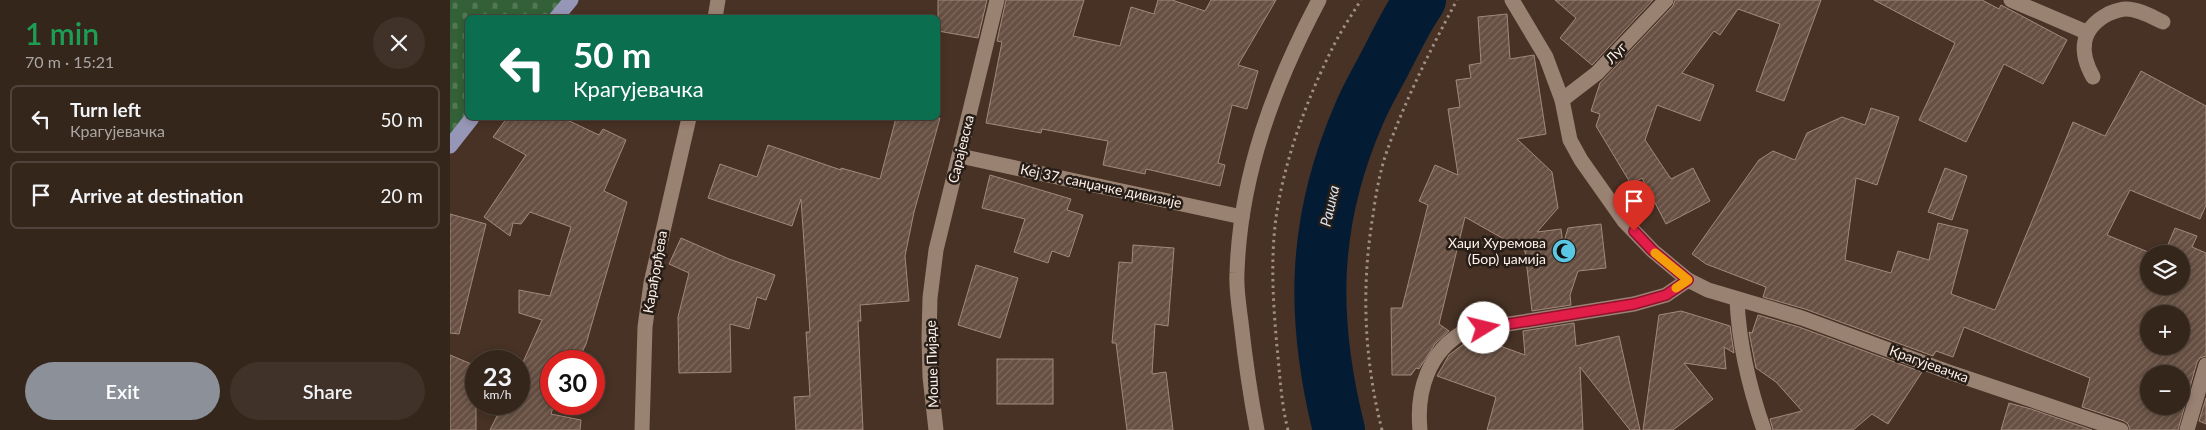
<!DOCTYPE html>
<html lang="en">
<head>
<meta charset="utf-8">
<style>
	body { margin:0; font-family:Lato,sans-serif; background:#403229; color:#f1f3f6; height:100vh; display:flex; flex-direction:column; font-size:19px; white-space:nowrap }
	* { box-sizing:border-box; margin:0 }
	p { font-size:16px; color:#aaa5a3 }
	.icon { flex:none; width:28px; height:28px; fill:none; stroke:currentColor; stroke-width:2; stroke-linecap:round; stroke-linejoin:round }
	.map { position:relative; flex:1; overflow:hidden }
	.drawer { display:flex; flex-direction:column; background:#35261c; width:450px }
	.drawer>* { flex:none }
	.hud { position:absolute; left:15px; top:15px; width:475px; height:105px; border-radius:8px; box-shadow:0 2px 8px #0003,0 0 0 1px #4f433b; background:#0b6e4f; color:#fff; overflow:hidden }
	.fabs { position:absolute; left:1690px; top:245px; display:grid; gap:10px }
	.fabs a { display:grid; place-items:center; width:50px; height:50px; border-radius:50%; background:#35261c; box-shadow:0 2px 8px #0003,0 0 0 1px #4f433b; font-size:25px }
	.speed { position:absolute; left:15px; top:350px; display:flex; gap:10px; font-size:25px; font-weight:700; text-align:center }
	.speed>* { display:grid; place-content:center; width:65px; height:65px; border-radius:50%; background:#35261c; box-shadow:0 2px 8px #0003,0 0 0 1px #4f433b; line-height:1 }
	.speed small { font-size:12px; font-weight:400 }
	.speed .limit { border:8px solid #d22; background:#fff; color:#111 }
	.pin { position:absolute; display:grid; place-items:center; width:42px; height:42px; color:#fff; margin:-51px -21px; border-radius:50% 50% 50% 0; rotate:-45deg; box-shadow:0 0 5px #0007 }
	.pin .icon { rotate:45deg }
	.me { position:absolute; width:55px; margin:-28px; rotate:81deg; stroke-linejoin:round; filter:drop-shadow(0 0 4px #0008) }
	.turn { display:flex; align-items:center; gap:18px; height:105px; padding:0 25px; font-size:22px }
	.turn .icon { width:65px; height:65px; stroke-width:2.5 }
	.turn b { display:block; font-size:35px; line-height:42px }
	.round { display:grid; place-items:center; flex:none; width:52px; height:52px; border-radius:26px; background:#403229 }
	.headline { display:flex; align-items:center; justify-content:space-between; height:85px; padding:0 25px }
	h1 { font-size:30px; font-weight:600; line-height:38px; color:#1e9e55 }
	.button { display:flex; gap:10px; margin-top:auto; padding:10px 25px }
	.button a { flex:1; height:58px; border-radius:30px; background:#8c9099; color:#fff; font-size:20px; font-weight:600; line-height:58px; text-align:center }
	.button a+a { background:#403229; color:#f1f3f6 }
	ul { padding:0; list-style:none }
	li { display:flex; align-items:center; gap:15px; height:68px; margin:0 10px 8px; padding:0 15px; border:2px solid #4f433b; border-radius:8px }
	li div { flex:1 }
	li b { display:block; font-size:19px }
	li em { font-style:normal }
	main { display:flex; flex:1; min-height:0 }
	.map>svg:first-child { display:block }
</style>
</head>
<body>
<main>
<section class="drawer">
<div class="headline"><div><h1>1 min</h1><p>70 m · 15:21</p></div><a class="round"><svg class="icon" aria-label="close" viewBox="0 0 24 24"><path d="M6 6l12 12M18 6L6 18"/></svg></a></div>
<ul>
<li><svg class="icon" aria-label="left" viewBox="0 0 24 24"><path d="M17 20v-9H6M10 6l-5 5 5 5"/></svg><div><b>Turn left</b><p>Крагујевачка</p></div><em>50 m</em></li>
<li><svg class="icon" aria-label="arrive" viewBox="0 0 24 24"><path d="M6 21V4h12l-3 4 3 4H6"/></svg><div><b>Arrive at destination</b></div><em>20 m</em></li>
</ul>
<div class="button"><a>Exit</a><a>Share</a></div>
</section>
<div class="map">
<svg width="1756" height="430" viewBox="0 0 1756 430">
	<defs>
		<pattern id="cemetery-stones" width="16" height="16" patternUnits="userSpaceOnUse" patternTransform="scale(1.25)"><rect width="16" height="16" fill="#336037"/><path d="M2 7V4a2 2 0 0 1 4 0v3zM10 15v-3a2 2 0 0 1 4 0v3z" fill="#527754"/></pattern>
		<pattern id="building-hatch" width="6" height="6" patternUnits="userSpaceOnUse" patternTransform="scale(1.25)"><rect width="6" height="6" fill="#675043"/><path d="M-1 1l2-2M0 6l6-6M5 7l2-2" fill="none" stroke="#7e6a5e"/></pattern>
	</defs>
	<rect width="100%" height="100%" fill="#473225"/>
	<path fill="url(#cemetery-stones)" d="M0,0H121L106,17L18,18V118L0,146Z"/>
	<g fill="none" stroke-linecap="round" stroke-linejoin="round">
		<path stroke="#041c33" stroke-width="52" d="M889,430C861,318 862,222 909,114C916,97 926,80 935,63C946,42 956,20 970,0"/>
	</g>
	<g fill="url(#building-hatch)" stroke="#a2897a" fill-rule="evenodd">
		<path d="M488,0H537L528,38L488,31Z"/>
		<path d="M556,0H634L623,36L670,46L681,7L704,14L708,0H722L755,11L761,0H826L788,65L808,71L797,109L782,105L768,163L775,165L770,186L696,169L695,174L653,165L658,141L592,129L591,133L536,123L552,42L547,41Z"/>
		<path d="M1105,0H1203L1142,65L1110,38L1126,18Z"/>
		<path d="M1225,0H1371L1334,101L1306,91L1330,24L1288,9L1270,35L1264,31L1232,73L1264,85L1250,121L1207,105L1195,140L1221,179L1243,168L1260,201L1216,224L1192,178L1181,184L1146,126L1150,114L1141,111L1150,83L1223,6Z"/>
		<path d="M1424,0H1532L1549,9L1551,5L1617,40L1593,84L1554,64L1516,142L1469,120L1505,43Z"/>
		<path d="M1057,14L1060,59L1084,55L1096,134L1067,139L1102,172L1108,208L1087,232L1111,229L1113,245L1118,228L1151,224L1156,268L1128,271L1120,295L1121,305L1082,311L1075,251L1015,217L989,324L999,331L985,344L969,369L966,368L961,375H942L941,308H952L978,205L969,201L985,165L1008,175L998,109L1010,107L1006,80L1021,78L1019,65L1031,63L1028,17Z"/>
		<path d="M1691,71L1756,106V205L1750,219L1680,190L1657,235L1703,254H1699V286H1731V254H1714L1725,228L1747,236L1742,247L1756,253V356L1750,358L1747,362L1728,430H1680L1678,424L1674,421L1632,407L1640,378L1514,327L1503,357L1486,351L1483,356L1355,309L1313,297L1316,287L1256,264L1242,254L1309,160L1323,151L1345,160L1357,133L1392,117L1415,125L1421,108L1449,117L1427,185L1406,178L1395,260L1441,273L1448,251L1479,260L1488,223L1518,230L1501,294L1545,310L1623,122L1655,136ZM1699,314H1731V346H1699ZM1699,374H1731V406H1699Z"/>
		<path d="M57,118H113L149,135L153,129L176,140L154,191L177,202L136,344L128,361H101V404H104L101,414L131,420L130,430H40L53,404L69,406V371L92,320L69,313V290L100,296L121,227L80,212L71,224L63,223L60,236L34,217L76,155L43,137Z"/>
		<path d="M446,118H490L464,212L455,256L459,301L410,305L411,321H408L413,430H346L344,397L360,396L356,332H360L351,199L342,226L258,198L270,164L307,177L318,145L391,170V168L430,179Z"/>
		<path d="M1495,168L1517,176L1502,220L1478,212Z"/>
		<path d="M540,175L621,199L617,210L633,215L619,257L602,251L598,263L564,252L575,219L532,208Z"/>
		<path d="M0,214L36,224L9,334L0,333Z"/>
		<path d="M231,238L279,259L325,275L316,300L307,297L299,329L280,324L281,372L229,373L228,317L239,273L219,264Z"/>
		<path d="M683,245L724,248L718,326L705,324L702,374L716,372L723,430H677L666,343H662L669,262L682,263Z"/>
		<path d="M526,265L568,278L550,338L508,325Z"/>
		<path d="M1231,311L1280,326L1284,353L1274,347L1276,369L1234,363L1263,399L1223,430H1193L1209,315Z"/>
		<path d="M1308,315L1349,327L1472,372L1438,424L1422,414L1403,430H1323L1320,419L1352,411L1326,382L1306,368L1299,332L1302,333Z"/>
		<path d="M1124,323L1126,346L1169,336L1190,430H1180L1130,367L1133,430H1037L1046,397L987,376L999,355L1019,340L1028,338L1075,355L1073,331Z"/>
		<path d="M0,355L26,366L19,395L26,396V430H0Z"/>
		<rect x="547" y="359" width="56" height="45"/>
		<path d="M1756,398V424L1749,421Z"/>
		<path d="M1559,403L1581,409L1642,430H1551Z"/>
	</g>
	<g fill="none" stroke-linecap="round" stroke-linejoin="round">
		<g stroke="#9f8e83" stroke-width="3" stroke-dasharray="2.5 4" stroke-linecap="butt">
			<path d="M838,430C831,403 830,375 827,347C823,302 820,256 827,211C836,156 857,99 882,49C890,32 901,16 911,0"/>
			<path d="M932,430C914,359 911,287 923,215C926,193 930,170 938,148C957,97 981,48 1007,0"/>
		</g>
		<g stroke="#9a8273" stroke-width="15">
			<path d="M1062,0L1096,57L1112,100L1120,140L1131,160L1174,221L1203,251L1238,280L1258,290L1352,318L1496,371L1671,430"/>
			<path d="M1561,0L1636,32"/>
			<path d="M265,18L268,0"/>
			<path d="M1643,77C1629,52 1630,29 1658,14C1663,12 1670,9 1676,9C1689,9 1702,17 1713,22"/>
			<path d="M1112,100L1147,73L1216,0"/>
			<path d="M510,156L792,217"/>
			<path d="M1287,300C1289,345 1299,387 1314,430"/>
			<path d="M192,430L195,327L201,283L239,118"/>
			<path d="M486,430L480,377L479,338L480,298L486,250L547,0"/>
			<path d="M807,430C800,394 795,358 791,322C789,306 786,289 787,273C790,175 824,85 869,0"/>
			<path d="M970,430C966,390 979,351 1015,331L1184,304L1216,295L1238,280"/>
			<path d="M1737,430L1756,365"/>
		</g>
		<g stroke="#9696b6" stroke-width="15">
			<path d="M106,18L121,0"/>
			<path d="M0,146L22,118"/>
		</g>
	</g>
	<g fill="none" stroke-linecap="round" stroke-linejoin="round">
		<g stroke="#92132f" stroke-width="12">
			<path id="route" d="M1034,328L1184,304L1216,295L1238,280L1203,251L1184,231"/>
		</g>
		<use href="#route" stroke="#e11d48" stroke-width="9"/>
		<path stroke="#f59e0b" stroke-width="9" d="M1205,253L1238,280L1226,288"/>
	</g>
	<defs>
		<g id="mosque-disc" transform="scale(1.25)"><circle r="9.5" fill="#5ac8e5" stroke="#261d17"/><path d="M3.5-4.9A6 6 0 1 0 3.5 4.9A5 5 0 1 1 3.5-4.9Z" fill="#111"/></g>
	</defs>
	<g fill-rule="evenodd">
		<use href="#mosque-disc" x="1114" y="251"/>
	</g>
	<g text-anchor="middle" stroke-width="5" stroke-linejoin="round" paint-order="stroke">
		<g font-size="14" fill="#fff1e9" stroke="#261d17">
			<text transform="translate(1166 53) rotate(-47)" y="5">Луг</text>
			<text transform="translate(511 149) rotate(-76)" y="5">Сарајевска</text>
			<text transform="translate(651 186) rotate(12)" y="5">Кеј 37. санџачке дивизије</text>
			<text transform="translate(205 272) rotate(-80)" y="5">Карађорђева</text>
			<text transform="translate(482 364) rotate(-92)" y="5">Моше Пијаде</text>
			<text transform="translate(1479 364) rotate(20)" y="5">Крагујевачка</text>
		</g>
		<g font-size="14" fill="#fff1e9" stroke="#261d17" text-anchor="end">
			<text x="1096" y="248">Хаџи Хуремова<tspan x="1096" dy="16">(Бор) џамија</tspan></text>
		</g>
		<g font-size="15" font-style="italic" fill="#d5e2f1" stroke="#261d17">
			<text transform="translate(880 206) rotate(-77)" y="5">Рашка</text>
		</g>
	</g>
</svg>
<div class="fabs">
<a><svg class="icon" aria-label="layers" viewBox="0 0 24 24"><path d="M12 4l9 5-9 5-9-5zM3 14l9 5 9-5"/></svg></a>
<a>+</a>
<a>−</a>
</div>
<div class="speed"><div>23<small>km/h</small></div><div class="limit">30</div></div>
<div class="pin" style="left:1184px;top:231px;background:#d93025"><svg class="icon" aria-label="arrive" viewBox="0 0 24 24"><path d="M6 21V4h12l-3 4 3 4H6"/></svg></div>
<svg class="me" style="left:1034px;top:328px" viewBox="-20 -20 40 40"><circle r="19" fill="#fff"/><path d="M0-13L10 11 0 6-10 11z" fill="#e11d48"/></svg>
<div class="hud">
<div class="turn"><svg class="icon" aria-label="left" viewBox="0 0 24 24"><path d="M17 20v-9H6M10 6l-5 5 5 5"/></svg><div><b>50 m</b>Крагујевачка</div></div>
</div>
</div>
</main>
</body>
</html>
